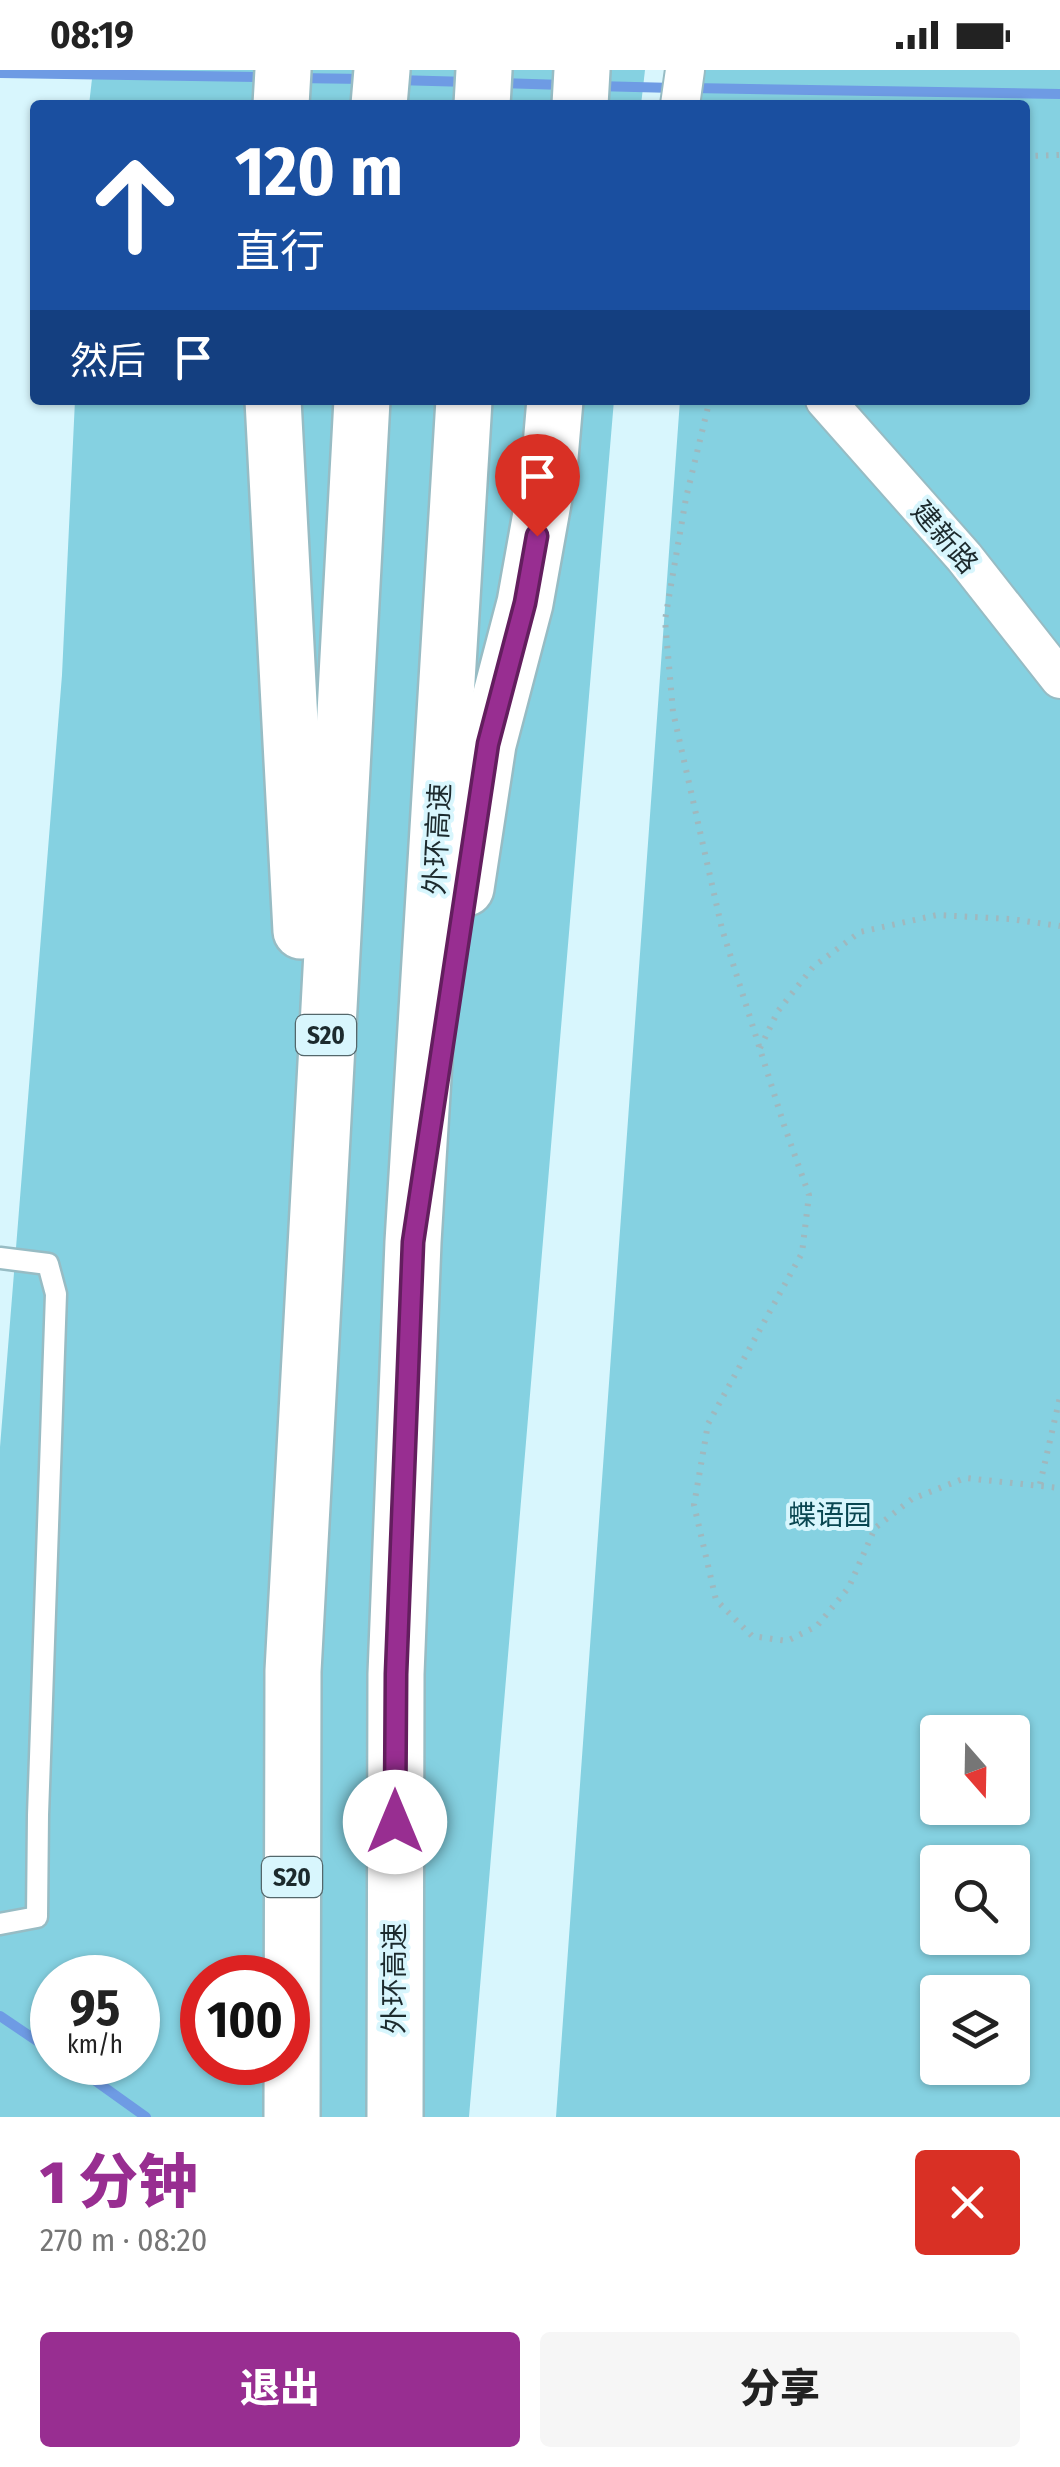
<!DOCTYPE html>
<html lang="zh">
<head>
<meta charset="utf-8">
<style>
	body { margin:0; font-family:"Fira Sans Condensed","Noto Sans SC",sans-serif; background:#f6f6f6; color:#222; height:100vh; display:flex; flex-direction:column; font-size:38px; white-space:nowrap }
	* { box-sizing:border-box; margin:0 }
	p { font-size:32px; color:#767676 }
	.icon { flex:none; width:55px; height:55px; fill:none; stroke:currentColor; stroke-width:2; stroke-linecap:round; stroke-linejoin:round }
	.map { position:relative; height:2047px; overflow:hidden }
	.details { display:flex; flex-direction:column; background:#fff; flex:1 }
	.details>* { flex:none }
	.guide { position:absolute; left:30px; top:30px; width:1000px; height:305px; border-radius:10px; box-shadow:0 2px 8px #0004; background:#1a4fa0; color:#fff; overflow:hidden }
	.needle { width:65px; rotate:160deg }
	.fabs { position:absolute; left:920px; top:1645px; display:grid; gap:20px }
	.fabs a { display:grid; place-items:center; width:110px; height:110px; border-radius:10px; background:#fff; box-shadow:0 2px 8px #0004; font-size:50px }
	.speed { position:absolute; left:30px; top:1885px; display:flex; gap:20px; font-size:50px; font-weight:700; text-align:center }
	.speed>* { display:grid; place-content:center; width:130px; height:130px; border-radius:50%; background:#fff; box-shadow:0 2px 8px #0004; line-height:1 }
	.speed small { font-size:25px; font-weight:400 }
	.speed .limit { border:15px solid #d22; background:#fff; color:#111 }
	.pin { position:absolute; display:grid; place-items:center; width:85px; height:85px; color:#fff; margin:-102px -42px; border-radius:50% 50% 50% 0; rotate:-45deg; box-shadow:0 0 10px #0007 }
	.pin .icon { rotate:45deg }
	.me { position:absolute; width:110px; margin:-55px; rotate:0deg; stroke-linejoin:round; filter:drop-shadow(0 0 8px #0008) }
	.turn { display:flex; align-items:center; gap:35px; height:210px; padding:0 40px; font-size:45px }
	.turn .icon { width:130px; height:130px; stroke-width:2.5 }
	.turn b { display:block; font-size:70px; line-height:85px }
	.then { display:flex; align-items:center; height:95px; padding:0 40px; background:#0003; gap:20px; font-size:38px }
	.round { display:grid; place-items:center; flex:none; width:105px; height:105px; border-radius:10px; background:#f6f6f6 }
	.overview { display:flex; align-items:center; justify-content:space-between; height:170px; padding:0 40px }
	h1 { font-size:60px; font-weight:800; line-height:75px; color:#982e91 }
	.primary-button { display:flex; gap:20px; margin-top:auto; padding:20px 40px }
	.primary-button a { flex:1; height:115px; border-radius:10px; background:#982e91; color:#fff; font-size:40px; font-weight:800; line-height:115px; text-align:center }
	.primary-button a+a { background:#f6f6f6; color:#222 }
	.status { display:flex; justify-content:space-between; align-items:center; height:70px; padding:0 50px; background:#fff; direction:ltr }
	.status svg { height:28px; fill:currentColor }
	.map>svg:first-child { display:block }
</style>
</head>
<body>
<div class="status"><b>08:19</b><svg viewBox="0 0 49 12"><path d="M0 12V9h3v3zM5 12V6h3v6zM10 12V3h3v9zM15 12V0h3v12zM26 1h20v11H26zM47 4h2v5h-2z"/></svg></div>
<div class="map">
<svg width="1060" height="2047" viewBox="0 0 1060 2047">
	<rect width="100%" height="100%" fill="#d8f6fd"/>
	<g fill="#85d1e1" fill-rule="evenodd">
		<path d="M93,0H645L641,35H89Z"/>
		<path d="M704,0H1060V2047H556L680,330H1025V35H701ZM938,1662H1012V1738H938ZM938,1792H1012V1868H938ZM938,1922H1012V1998H938Z"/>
		<path d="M75,330H614L469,2047H0V1377L62,605ZM52,1908H138V1992H52ZM202,1908H288V1992H202Z"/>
	</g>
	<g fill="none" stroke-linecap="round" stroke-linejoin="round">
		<g stroke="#6e9be4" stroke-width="10">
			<path d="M0,3L264,7"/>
			<path d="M296,8L364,9"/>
			<path d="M396,10L469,12"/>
			<path d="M501,13L564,15"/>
			<path d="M596,16L674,18"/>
			<path d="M691,18L1060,24"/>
			<path d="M0,1946L52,1981"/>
			<path d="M69,1992L146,2047"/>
		</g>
		<g stroke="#97bcc4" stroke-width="25">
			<path id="service" d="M0,1188L48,1194L56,1224L38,1745L37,1847L0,1854"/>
		</g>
		<g stroke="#97bcc4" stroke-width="42">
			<g id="minor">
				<path d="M680,35L685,0"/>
				<path d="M825,330L964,487L1060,609"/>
			</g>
		</g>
		<g stroke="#97bcc4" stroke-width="60">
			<g id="motorway">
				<path d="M281,35L283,0"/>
				<path d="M379,35L382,0"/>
				<path d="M482,35L484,0"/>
				<path d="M580,35L582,0"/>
				<path d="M273,330L301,861"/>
				<path d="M466,818L488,674L525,533L549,399L555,330"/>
				<path d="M292,2047L293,1601L362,330"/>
				<path d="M395,2047L396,1604L413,1172L464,330"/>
			</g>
		</g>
		<g stroke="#9fb8be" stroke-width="6" stroke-dasharray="2.5 8" stroke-linecap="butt">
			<path d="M1025,86L1060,85"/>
			<path d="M713,330L708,337L686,428L665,550L673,642L722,859L784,1055L809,1125L802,1183L708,1354L694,1435L716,1530L752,1566L787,1571L817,1556L849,1517L875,1458L912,1429L965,1408L1060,1418"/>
			<path d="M760,978L778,941L813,897L860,862L937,845L1010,849L1060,856"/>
			<path d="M1040,1414L1060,1327"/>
		</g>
		<use href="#service" stroke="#fff" stroke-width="20"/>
		<use href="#minor" stroke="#fff" stroke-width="38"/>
		<use href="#motorway" stroke="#fff" stroke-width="55"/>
	</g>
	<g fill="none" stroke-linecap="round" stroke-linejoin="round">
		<g stroke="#631e5e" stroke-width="25">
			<path id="route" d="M395,1752L396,1604L413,1172L488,674L525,533L537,466"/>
		</g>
		<use href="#route" stroke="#982e91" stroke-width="18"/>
	</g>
	<g text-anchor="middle" stroke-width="8" stroke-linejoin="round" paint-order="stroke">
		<g fill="#d8f6fd" stroke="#54676b" stroke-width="2.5">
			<rect x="296" y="945" width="60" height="40" rx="8"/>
			<rect x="262" y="1787" width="60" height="40" rx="8"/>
		</g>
		<g font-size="25" font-weight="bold" fill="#1c2a2d">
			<text x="326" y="974">S20</text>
			<text x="292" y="1816">S20</text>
		</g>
		<g font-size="28" fill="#1c2a2d" stroke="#d8f6fd">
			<text transform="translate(945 467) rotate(49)" y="10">建新路</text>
			<text transform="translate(437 769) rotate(-87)" y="10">外环高速</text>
			<text transform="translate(394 1908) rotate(-90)" y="10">外环高速</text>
		</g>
		<g font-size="28" fill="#094651" stroke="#d8f6fd">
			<text x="830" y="1455">蝶语园</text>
		</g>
	</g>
</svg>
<div class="fabs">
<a><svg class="needle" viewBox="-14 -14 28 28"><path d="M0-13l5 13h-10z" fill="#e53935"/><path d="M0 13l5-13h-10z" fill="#767676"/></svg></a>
<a><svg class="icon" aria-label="search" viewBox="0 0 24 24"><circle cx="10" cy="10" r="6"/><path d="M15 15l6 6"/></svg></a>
<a><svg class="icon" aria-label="layers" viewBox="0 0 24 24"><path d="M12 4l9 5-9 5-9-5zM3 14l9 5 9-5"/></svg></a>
</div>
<div class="speed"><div>95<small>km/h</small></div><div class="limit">100</div></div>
<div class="pin" style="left:537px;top:466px;background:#d93025"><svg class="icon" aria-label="arrive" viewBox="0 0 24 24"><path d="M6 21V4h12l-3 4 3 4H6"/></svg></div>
<svg class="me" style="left:395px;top:1752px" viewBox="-20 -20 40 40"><circle r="19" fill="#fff"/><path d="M0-13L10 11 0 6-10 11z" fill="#982e91"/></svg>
<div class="guide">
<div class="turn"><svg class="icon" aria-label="ahead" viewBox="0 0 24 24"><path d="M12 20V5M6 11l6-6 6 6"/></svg><div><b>120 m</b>直行</div></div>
<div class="then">然后<svg class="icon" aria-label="arrive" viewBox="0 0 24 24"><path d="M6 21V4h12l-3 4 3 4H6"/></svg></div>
</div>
</div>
<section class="details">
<div class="overview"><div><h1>1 分钟</h1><p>270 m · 08:20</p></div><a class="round" style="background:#d93025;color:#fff"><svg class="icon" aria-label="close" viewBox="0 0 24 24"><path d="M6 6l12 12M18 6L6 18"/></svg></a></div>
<div class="primary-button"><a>退出</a><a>分享</a></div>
</section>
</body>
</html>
